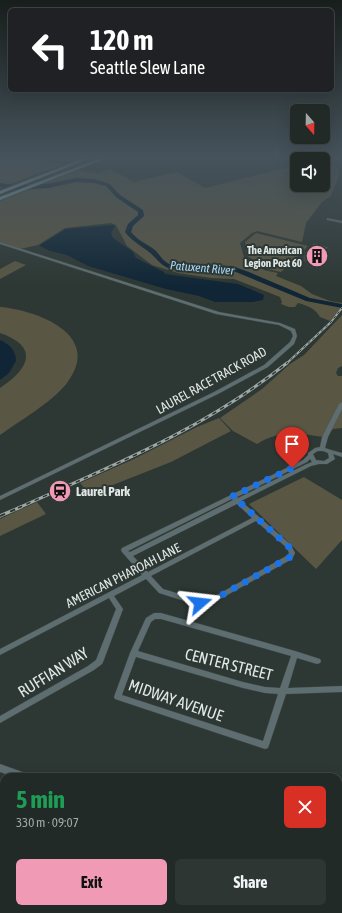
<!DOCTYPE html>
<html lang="en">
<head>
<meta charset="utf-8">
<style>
	body { margin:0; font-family:"Asap Condensed",sans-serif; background:#2e3633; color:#f1f3f6; height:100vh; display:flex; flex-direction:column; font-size:15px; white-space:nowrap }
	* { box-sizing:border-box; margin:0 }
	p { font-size:13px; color:#a2a7a7 }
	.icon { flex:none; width:22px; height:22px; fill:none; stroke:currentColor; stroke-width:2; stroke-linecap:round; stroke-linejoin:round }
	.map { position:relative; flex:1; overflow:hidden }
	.sheet { position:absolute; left:0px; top:773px; width:342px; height:140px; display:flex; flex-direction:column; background:#222a27; border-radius:12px 12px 0 0; box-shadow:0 4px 16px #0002,0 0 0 1px #3f4644 }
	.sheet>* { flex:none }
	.banner { position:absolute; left:8px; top:8px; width:326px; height:84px; border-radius:6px; box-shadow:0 4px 16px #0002,0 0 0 1px #3f4644; background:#202124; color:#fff; overflow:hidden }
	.needle { width:26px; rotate:160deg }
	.controls { position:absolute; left:290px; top:104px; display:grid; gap:8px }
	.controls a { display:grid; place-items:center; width:40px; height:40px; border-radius:6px; background:#222a27; box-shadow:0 4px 16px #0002,0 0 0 1px #3f4644; font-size:20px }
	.pin { position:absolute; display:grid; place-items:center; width:34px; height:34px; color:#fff; margin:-41px -17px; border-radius:50% 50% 50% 0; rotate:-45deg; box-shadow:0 0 4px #0007 }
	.pin .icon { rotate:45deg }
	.me { position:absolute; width:44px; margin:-22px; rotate:73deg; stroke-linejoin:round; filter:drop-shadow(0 0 3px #0008) }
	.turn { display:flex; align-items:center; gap:14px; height:84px; padding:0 16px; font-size:18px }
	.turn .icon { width:52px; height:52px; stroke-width:2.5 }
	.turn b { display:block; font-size:28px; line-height:34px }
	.round { display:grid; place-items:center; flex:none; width:42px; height:42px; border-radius:6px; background:#2e3633 }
	.headline { display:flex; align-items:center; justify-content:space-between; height:68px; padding:0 16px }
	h1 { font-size:24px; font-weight:700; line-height:30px; color:#1e9e55 }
	.primary-button { display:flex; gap:8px; margin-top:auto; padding:8px 16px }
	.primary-button a { flex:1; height:46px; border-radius:6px; background:#f09ab5; color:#111; font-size:16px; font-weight:700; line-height:46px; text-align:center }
	.primary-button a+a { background:#2e3633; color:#f1f3f6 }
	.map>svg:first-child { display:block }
</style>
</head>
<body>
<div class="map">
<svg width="342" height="913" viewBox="0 0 342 913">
	<rect width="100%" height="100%" fill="#2d3834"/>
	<g fill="#595744">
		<path d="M0,158H40L37,160L64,164L0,188Z"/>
		<path d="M297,165V185H323V165L338,167L339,176L331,196L322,202L306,223L302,242L257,231L252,233L240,243L244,257L264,270L278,273L276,276L301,286L312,294L330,301L342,303V308L330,321L320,317C315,308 308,306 298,303L295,307H289L281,304L282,302L280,297L234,279L211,278L178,273L152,265L127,246L116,225L111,223L65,228L38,245L20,249L0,242V201L78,170L96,174L110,169L134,182L177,172L205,188Z"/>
		<path d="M256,233L308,246L281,272L267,269L247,256L245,242Z"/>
		<path d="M15,261L26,265L0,279V269Z"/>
		<path d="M0,307C37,310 104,335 67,383C51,403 21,420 0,435V388C28,370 41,347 0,333Z"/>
		<path d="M342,315V366L338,368L336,373L338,376H342V428L333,429L325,437C298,434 281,429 257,444L233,431L220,418L262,389L290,364L304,355Z"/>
		<path d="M219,418L231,431L171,462L90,494L80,483L134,459L197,427Z"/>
		<path d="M304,477L342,500V540L316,569L249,504Z"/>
		<path d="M37,502L46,514L0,536V519Z"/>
	</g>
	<g fill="#102636">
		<path d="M113,225L115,226L111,233L113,238L133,252L136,258L164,272L165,274L238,284L264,295L263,300L253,302H215L199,296L166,289L88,266L67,255L50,251L40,246V245L66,229Z"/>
		<path d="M0,340C9,344 16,350 16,361L9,373L0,380Z"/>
	</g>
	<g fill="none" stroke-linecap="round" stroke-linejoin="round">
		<path fill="#102636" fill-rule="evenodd" d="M76,178L94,179L110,184L120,195L143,210L144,216L133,226L131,232C137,240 147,244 155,250C160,255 163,261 169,264L232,266L249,272L310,298L342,304V308L306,301L231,270L171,269C160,266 157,258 149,252C140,245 132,241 125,232L128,224L138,215V212L116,197L106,186L94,183L76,182L49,188L20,190L0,187V183C28,188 49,184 76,178Z"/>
		<g stroke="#4a5450" stroke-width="0.5">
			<g id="minor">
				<path d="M333,158H342V160Z"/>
				<path d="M327,218L342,221V223L327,220Z"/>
				<path d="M0,242L219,312L280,323L295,329L297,336L294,344L268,367L218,394L0,500V496L214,392L264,365L290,342L293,336L291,331L279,325L216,314L0,244Z"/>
				<path d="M342,402V409L328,437L325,448L331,450L342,453V457L333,454L335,459L327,464H319L311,466L241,501L291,545L295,553L292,559L211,604L200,606L159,593L146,579L114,596L123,609L103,662L102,664L94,670L0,723V716L88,666L96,660L116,609L109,598L0,655V649L142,575L122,552L121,550L122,548L303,460L308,455V453L315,448L320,447L322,437L339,404ZM318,451H323L328,453L329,458L324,461L316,460L313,454ZM310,459L312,462L307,464L238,498L237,497L307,462ZM232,499L233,500L130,552L128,551ZM237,504L252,518L148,572L133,556ZM256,521L287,548L289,553L288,555L210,599L200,600L163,589L151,576Z"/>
				<path d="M154,613H161L295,651L320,659L321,661L320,663L317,664L297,658L288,688L342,686V692L286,694L268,748L265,749L115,699L114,697L130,653L145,620L146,618ZM155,619H161L291,656L280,688L265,687L243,682L138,651L151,622ZM136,657L243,688L265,693L278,694L263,741L122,695Z"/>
				<path d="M0,764L28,774L29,777H14L0,772Z"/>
				<path d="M4,799V812L3,814L0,815V802L1,800Z"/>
				<path d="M338,886L342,887V897L338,896Z"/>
			</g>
		</g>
		<g stroke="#4a5450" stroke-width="1">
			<g id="primary">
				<path d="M85,158H91L0,194V191Z"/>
				<path d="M101,158H107L0,200V197Z"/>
			</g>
		</g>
		<use href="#minor" fill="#5e6d70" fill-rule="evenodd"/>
		<use href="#primary" fill="#85a5a9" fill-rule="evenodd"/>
		<g stroke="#9fa7a4" stroke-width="2">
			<path id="rail-far2" d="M286,364L331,322L342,308"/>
		</g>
		<g stroke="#9fa7a4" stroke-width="3">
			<path id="rail-far1" d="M18,508C114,465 204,429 287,363"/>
		</g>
		<g stroke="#9fa7a4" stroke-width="3.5">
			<path id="rail" d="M0,516L21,507"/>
		</g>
		<use href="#rail-far2" stroke="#2d3834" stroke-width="1" stroke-dasharray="3" stroke-linecap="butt"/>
		<use href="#rail-far1" stroke="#2d3834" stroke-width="1.5" stroke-dasharray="4.5" stroke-linecap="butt"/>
		<use href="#rail" stroke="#2d3834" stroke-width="2" stroke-dasharray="5.5" stroke-linecap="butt"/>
	</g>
	<path fill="#394734" d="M329,247L328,254L318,264L303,261L304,254Z"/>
	<path fill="#2e3a2b" d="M329,247L328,254L318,264L319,257Z"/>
	<path fill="#42533d" stroke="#2e3a2b" d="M314,243L329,247L319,257L304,254Z"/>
	<linearGradient id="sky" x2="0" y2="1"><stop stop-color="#191f1d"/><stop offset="0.55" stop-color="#46535c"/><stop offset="1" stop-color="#46535c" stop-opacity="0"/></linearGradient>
	<rect width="342" height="286" fill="url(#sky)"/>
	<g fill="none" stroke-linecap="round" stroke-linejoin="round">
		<path stroke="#1a73e8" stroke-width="7" stroke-dasharray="0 12.6" d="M200,603L211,601L290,557L292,553L289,547L233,496L292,468"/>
	</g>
	<defs>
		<g id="building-disc" transform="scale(1.15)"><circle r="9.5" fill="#f09ab5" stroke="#2d3834"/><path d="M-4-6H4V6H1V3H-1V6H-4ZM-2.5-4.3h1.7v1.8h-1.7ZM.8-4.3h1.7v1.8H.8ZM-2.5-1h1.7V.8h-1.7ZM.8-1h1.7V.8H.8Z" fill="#111"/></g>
		<g id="station-disc" transform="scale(1.15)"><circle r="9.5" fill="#f09ab5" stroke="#2d3834"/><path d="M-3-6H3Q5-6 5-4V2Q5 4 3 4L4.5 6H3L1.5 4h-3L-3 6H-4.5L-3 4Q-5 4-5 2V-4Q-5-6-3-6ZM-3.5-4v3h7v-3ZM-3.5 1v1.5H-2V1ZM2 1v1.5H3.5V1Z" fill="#111"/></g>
	</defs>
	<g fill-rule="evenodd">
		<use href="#building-disc" x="317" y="256"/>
		<use href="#station-disc" x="60" y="491"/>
	</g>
	<g text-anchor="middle" stroke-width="4" stroke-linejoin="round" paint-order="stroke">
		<g font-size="11" font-weight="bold" fill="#e0e7e4" stroke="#2d3834" text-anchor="end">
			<text x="302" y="254">The American<tspan x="302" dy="13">Legion Post 60</tspan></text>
		</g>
		<g font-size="12" font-style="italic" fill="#aadaff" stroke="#2d3834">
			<text transform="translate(202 268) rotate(5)" y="4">Patuxent River</text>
		</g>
		<g font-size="13" fill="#e0e7e4" stroke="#2d3834">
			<text transform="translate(211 380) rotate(-29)" y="5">LAUREL RACE TRACK ROAD</text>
			<text transform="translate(123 575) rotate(-27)" y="5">AMERICAN PHAROAH LANE</text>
		</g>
		<g font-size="13" font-weight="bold" fill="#e0e7e4" stroke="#2d3834" text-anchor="start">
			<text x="76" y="496">Laurel Park</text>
		</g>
		<g font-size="16" fill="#e0e7e4" stroke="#2d3834">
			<text transform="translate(229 664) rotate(14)" y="6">CENTER STREET</text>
			<text transform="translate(53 672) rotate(-32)" y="6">RUFFIAN WAY</text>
			<text transform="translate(176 700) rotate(19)" y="6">MIDWAY AVENUE</text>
		</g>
	</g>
</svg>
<div class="controls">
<a><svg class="needle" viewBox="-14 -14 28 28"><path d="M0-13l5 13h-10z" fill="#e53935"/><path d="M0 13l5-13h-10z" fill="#a2a7a7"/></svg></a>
<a><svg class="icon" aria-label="sound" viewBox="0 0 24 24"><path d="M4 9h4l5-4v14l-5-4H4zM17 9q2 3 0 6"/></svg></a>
</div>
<div class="pin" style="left:292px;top:468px;background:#d93025"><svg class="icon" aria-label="arrive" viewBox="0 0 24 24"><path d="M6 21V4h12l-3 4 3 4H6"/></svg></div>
<svg class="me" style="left:200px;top:603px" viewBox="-20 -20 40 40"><path d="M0-17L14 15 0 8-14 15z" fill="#1a73e8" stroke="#fff" stroke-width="4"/></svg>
<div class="banner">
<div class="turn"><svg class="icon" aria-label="left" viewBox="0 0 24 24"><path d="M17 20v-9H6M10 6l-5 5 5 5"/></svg><div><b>120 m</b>Seattle Slew Lane</div></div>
</div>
<section class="sheet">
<div class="headline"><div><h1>5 min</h1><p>330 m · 09:07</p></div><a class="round" style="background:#d93025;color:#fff"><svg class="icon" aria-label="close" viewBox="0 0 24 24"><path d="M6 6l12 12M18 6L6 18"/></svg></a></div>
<div class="primary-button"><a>Exit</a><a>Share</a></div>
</section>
</div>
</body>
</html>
